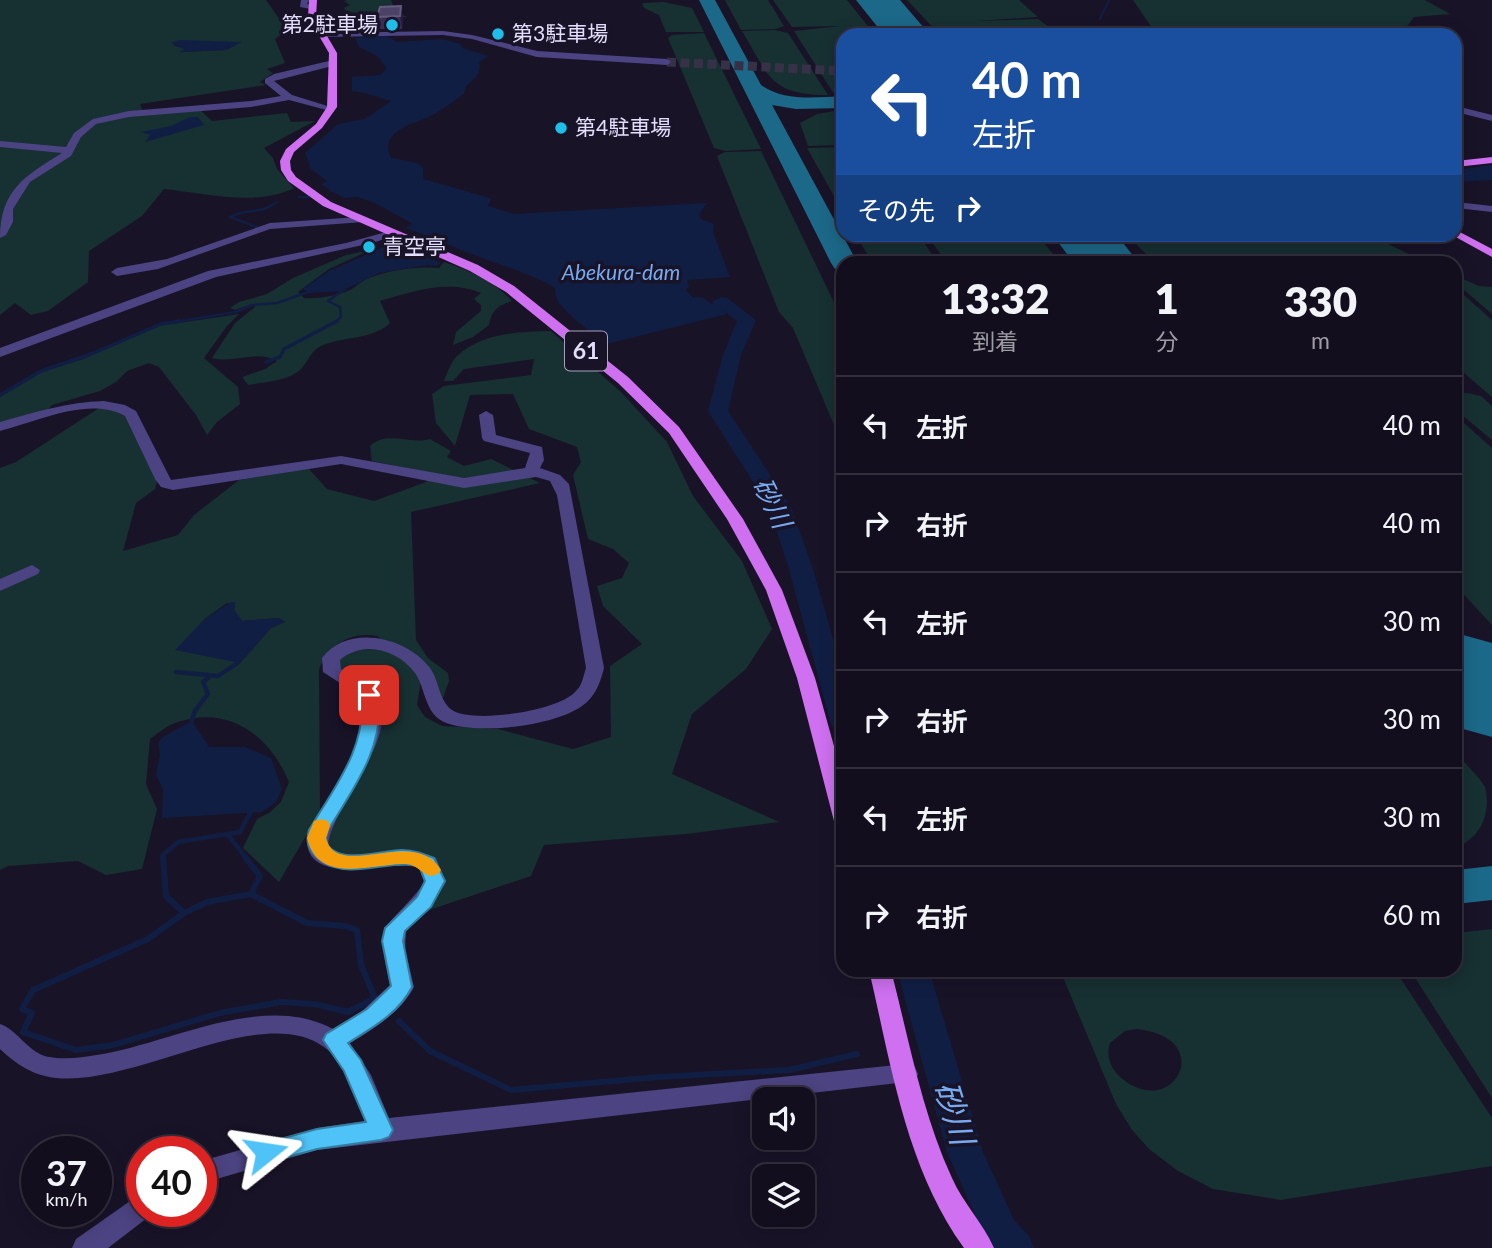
<!DOCTYPE html>
<html lang="ja">
<head>
<meta charset="utf-8">
<style>
	body { margin:0; font-family:Lato,"Noto Sans JP",sans-serif; background:#1c1727; color:#f1f3f6; height:100vh; display:flex; flex-direction:column; font-size:26px; white-space:nowrap }
	* { box-sizing:border-box; margin:0 }
	p { font-size:23px; color:#9d9ca4 }
	.icon { flex:none; width:38px; height:38px; fill:none; stroke:currentColor; stroke-width:2; stroke-linecap:round; stroke-linejoin:round }
	.map { position:relative; flex:1; overflow:hidden }
	.details { position:absolute; left:836px; top:256px; width:626px; height:721px; display:flex; flex-direction:column; background:#130e1e; border-radius:21px; box-shadow:0 4px 18px #0003,0 0 0 2px #322e3c }
	.details>* { flex:none }
	.top-card { position:absolute; left:836px; top:28px; width:626px; height:214px; border-radius:21px; box-shadow:0 4px 18px #0003,0 0 0 2px #322e3c; background:#1a4fa0; color:#fff; overflow:hidden }
	.buttons { position:absolute; left:752px; top:1087px; display:grid; gap:14px }
	.buttons a { display:grid; place-items:center; width:63px; height:63px; border-radius:14px; background:#130e1e; box-shadow:0 4px 18px #0003,0 0 0 2px #322e3c; font-size:35px }
	.speed { position:absolute; left:21px; top:1136px; display:flex; gap:14px; font-size:35px; font-weight:700; text-align:center }
	.speed>* { display:grid; place-content:center; width:91px; height:91px; border-radius:50%; background:#130e1e; box-shadow:0 4px 18px #0003,0 0 0 2px #322e3c; line-height:1 }
	.speed small { font-size:18px; font-weight:400 }
	.speed .limit { border:10px solid #d22; background:#fff; color:#111 }
	.pin { position:absolute; display:grid; place-items:center; width:60px; height:60px; color:#fff; margin:-30px; border-radius:14px; box-shadow:0 4px 10px #0006 }
	.me { position:absolute; width:77px; margin:-38px; rotate:75deg; stroke-linejoin:round; filter:drop-shadow(0 0 5px #0008) }
	.turn { display:flex; align-items:center; gap:24px; height:147px; padding:0 21px; font-size:32px }
	.turn .icon { width:91px; height:91px; stroke-width:2.5 }
	.turn b { display:block; font-size:49px; line-height:60px }
	.then { display:flex; align-items:center; height:66px; padding:0 21px; background:#0003; gap:14px; font-size:26px }
	.eta { display:flex; justify-content:space-evenly; align-items:center; height:119px; text-align:center }
	.eta b { font-size:42px; font-weight:800; line-height:49px }
	ul { padding:0; list-style:none }
	li { display:flex; align-items:center; gap:21px; height:98px; padding:0 21px; border-top:2px solid #322e3c }
	li div { flex:1 }
	li b { display:block; font-size:26px }
	li em { font-style:normal }
	.map>svg:first-child { display:block }
</style>
</head>
<body>
<div class="map">
<svg width="1492" height="1248" viewBox="0 0 1492 1248">
	<rect width="100%" height="100%" fill="#191328"/>
	<g fill="#173032" fill-rule="evenodd">
		<path d="M0,0H266L287,30L275,39L285,63L267,69L273,73L260,82L266,85L140,104L144,114L200,110L212,121L287,113L291,122L315,121L264,148L273,158L277,169L294,188C256,207 204,193 164,189L142,216L89,251L88,282L48,311L31,315L15,303L0,315ZM192,42H241L226,50L182,52L185,49L173,45Z"/>
		<path d="M347,0H391L396,13L408,17L347,20L343,19L344,16L335,15L346,11L344,8L350,5L344,1Z"/>
		<path d="M725,0H768L784,26L775,29L741,30Z"/>
		<path d="M773,0H847L875,35H844L843,94H834L794,31L840,26L792,27Z"/>
		<path d="M907,0H1019L1038,17L976,21L1038,19L1060,35H940Z"/>
		<path d="M1133,0H1425L1450,14L1414,17L1401,35H1166L1152,28Z"/>
		<path d="M664,2L692,8L704,32H666L659,15L644,8L642,3Z"/>
		<path d="M775,30L788,33L828,95C770,95 769,76 742,31Z"/>
		<path d="M704,33L761,149L726,151L714,148L668,38L672,35Z"/>
		<path d="M841,110L843,115V145L808,146L800,123L817,114Z"/>
		<path d="M843,147H844L843,212L807,148Z"/>
		<path d="M761,151L843,321V434L837,432L793,328L779,312L717,156L725,152Z"/>
		<path d="M856,235H919L937,262H872Z"/>
		<path d="M927,235H1037L1060,262H946Z"/>
		<path d="M1127,235H1370L1425,262H1154Z"/>
		<path d="M361,252L364,253L329,269L298,292L304,298C318,299 335,296 348,291C355,288 360,282 367,279C388,270 416,266 439,268L444,262C471,271 493,281 512,301C497,306 492,310 489,325L473,337L453,345L456,332L481,311V305L474,299L481,293C448,279 412,292 380,301L390,323C372,340 346,336 323,345C311,350 309,360 301,369C289,381 264,382 248,385L242,377L265,369L277,361C255,349 236,364 212,358L235,323L255,307L252,304L235,310L230,308L239,302L267,294L293,278L346,255Z"/>
		<path d="M1456,276L1479,286L1492,287V314L1456,283Z"/>
		<path d="M1456,288L1492,320V397L1456,366Z"/>
		<path d="M239,314L227,326L204,358L238,387L240,404L217,422L207,435L196,415L159,367L149,363L127,371L116,382L100,391L52,405L47,411L0,425V397L44,371L83,359L158,326Z"/>
		<path d="M551,331L621,392L667,442L693,496L742,561L772,629L746,669L692,714L672,774L779,822L686,834L544,845L531,876L417,914L435,865L357,860L326,849L323,830L377,704L336,671L341,651C381,648 395,645 421,680L417,705L425,717L442,726L498,729L573,749L611,737L610,666L642,644L603,606L597,586L622,578L629,563L613,549L588,539L573,475L581,462L577,447L529,429L513,394L470,395L455,446L436,423L432,394L444,386L531,375L534,359L464,369L453,381H444C447,373 451,362 457,356C483,332 518,332 551,331Z"/>
		<path d="M1467,393L1481,396L1492,406V440L1456,410V394Z"/>
		<path d="M99,408L119,411L127,417L157,481L155,489L136,503L123,551L178,535L194,515L239,480L308,468L327,489L374,501L426,482L436,474L372,461L370,446C388,430 408,445 430,439L451,451L447,457L464,466L491,459L540,483L411,512L416,640L428,658L448,673L449,681L442,701L436,682L377,636C351,631 327,645 319,670L320,812L279,882L243,848L257,819L269,813L281,802L289,782C269,735 229,705 178,722C168,725 158,733 150,739L146,784L157,809L142,869L106,875L78,861L8,866L0,870V468L16,462ZM227,603L235,606L234,610L242,621L279,618L285,622L271,628L240,663L236,660L176,650L206,618Z"/>
		<path d="M1456,416L1492,448V625L1456,586Z"/>
		<path d="M1456,753C1465,764 1478,775 1485,787C1492,813 1480,839 1456,847Z"/>
		<path d="M1492,929V1098L1410,970H1456V933Z"/>
		<path d="M1060,970H1395L1492,1118V1166L1281,1200L1213,1189L1178,1171L1149,1149L1132,1130L1116,1104ZM1136,1029C1219,1037 1173,1123 1120,1077C1110,1067 1106,1057 1110,1043L1125,1031Z"/>
	</g>
	<g fill="#111e44">
		<path d="M386,36L397,42L442,39L460,44L462,48L488,56L479,62C484,78 464,81 464,94C453,101 442,110 431,116C413,124 378,131 391,158L417,163L423,168V179L483,196L491,199L488,206L514,214L707,203L699,214L701,219L714,224L713,232L730,277L687,280L689,286L686,290L692,297L704,298L711,304L716,303L727,314L606,344C589,330 574,321 559,303C556,299 556,292 554,287C529,273 500,265 474,255C452,247 431,236 408,229L405,228L413,224L375,203L358,197L344,198L333,192L326,193L331,191L321,184L327,181L311,169L305,153L338,124L365,119L391,101C378,97 365,92 352,91V77L380,75L387,68L376,55L359,47L355,38Z"/>
		<path d="M180,40L242,42L226,50L181,52H179L185,49L171,43Z"/>
		<path d="M190,117H198L204,125L145,142L150,135L141,132L171,126Z"/>
		<path d="M1492,165V180L1456,182V170Z"/>
		<path d="M393,243L441,263L436,266L427,265L379,273L342,291L310,293L303,289L329,271Z"/>
		<path d="M231,602H235L234,610L242,621L279,618L285,622L271,628L240,663L175,650L206,618Z"/>
		<path d="M192,721L209,747H245L271,758L282,789L276,802L262,812L162,818L163,789L156,775L160,755L158,743L163,737Z"/>
	</g>
	<g fill="none" stroke-linecap="round" stroke-linejoin="round">
		<path stroke="#111e44" stroke-width="2" d="M1100,19L1109,0"/>
		<g stroke="#111e44" stroke-width="2.5">
			<path d="M299,197H308"/>
			<path d="M257,227L230,217C246,208 260,215 277,202"/>
			<path d="M169,323L236,312L252,305L277,303L311,291"/>
			<path d="M334,323L341,317L340,307L328,301L345,289"/>
		</g>
		<g stroke="#111e44" stroke-width="3.5">
			<path d="M266,362L280,357L284,349L337,321"/>
			<path d="M0,395L41,371L91,354L161,324L180,321"/>
		</g>
		<g stroke="#111e44" stroke-width="4.5">
			<path d="M176,672L218,676L239,662"/>
			<path d="M190,726L195,711L208,694L203,682L208,678"/>
			<path d="M229,836L247,859"/>
			<path d="M163,859V855L178,842L240,832L251,811"/>
		</g>
		<g stroke="#111e44" stroke-width="6">
			<path d="M163,857L166,896L184,913"/>
			<path d="M245,857L260,876L251,894"/>
			<path d="M251,894L307,923L345,926L357,930L361,965L375,998L348,1012L314,1004L281,1002L220,1013L113,1045L76,1050L23,1032L32,1013L22,1009L33,990L148,939L184,913L207,902Z"/>
			<path d="M399,1021L430,1051L511,1090L658,1077L789,1070L857,1054"/>
			<path d="M925,1037L932,1035"/>
		</g>
		<g fill="#111e44" fill-rule="evenodd">
			<path d="M721,297L727,298L756,320L741,355L728,411L791,507L812,566L844,676V732L835,730L831,724L788,566L769,507L708,411L723,355L737,321L712,302Z"/>
			<path d="M897,970H929L983,1152L1014,1220L1029,1236L1034,1248H991L988,1244L947,1152Z"/>
		</g>
		<g fill="#1c6888" fill-rule="evenodd">
			<path d="M699,0H715L761,85C785,102 816,97 844,96V108L796,109L772,105L857,262H844V271L835,269L831,263Z"/>
			<path d="M1492,866V900L1456,904V870Z"/>
		</g>
		<g fill="#1c6888" fill-rule="evenodd">
			<path d="M856,0H900L930,35H884Z"/>
			<path d="M1052,234H1116L1138,262H1073Z"/>
			<path d="M1456,633L1492,643V737L1456,727Z"/>
		</g>
		<path stroke="#373148" stroke-width="9" stroke-dasharray="9 4.5" stroke-linecap="butt" d="M667,62L844,71"/>
		<g fill="#4c4382" fill-rule="evenodd">
			<path d="M301,0H309L307,4L315,7L311,9L300,7Z"/>
			<path d="M443,31L472,35L537,51L667,59L671,62L667,65L537,57L472,39L443,35L324,37L320,35L324,33Z"/>
			<path d="M333,60L336,65L274,81L292,95L334,108V112L289,100L251,107L129,117L96,124L81,137L71,156L30,182L13,209V222L6,235L0,238C0,190 25,176 62,153L0,147V141L66,147L74,133L93,119L129,111L251,101L281,96L265,83V79L274,74Z"/>
			<path d="M1456,106L1492,115V121L1456,112Z"/>
			<path d="M1456,202L1492,206V212L1456,208Z"/>
			<path d="M359,217L363,218V222L270,229L158,269L117,276L111,272L117,268L167,259L270,223Z"/>
			<path d="M390,231L396,234L394,236L372,243L216,277L0,357V348L208,271L346,243Z"/>
			<path d="M104,401L125,405L136,411L171,480L341,456L464,478L525,468L530,453L484,441L482,438L479,415L486,411L493,415L496,435L542,447L544,460L540,468L560,475L569,484L604,668C601,680 597,692 588,701C564,726 475,736 444,722C424,712 426,689 415,673C397,649 363,640 340,660L341,669C352,675 366,679 374,689C408,730 332,804 328,845C339,863 384,849 403,850C414,850 425,854 436,858L446,882L433,903L406,931L405,950L414,987C401,1012 374,1029 350,1043L371,1075L389,1118L906,1064L915,1067L918,1074L915,1081L317,1150L220,1178L201,1186V1162L205,1160L317,1128L365,1121C356,1097 347,1064 324,1047C259,999 123,1095 45,1076C27,1072 13,1061 0,1049V1024C18,1030 29,1054 49,1057C66,1060 85,1057 103,1054C174,1041 265,992 333,1029L362,1011L390,985C375,917 384,934 422,886L424,882L419,868C392,858 313,888 307,844C305,830 317,817 324,805C343,774 370,734 360,696L323,672L322,658C348,623 407,637 430,668C439,680 439,701 452,710C473,724 558,711 575,692C582,686 583,677 586,668L557,495L550,481L536,477L464,488L341,464L173,490L161,487L155,479L125,416C89,396 37,422 0,431V422C35,412 68,402 104,401Z"/>
			<path d="M32,565L40,570L38,574L0,591V579Z"/>
			<path d="M142,1195V1211H154L151,1215L108,1248H72L76,1239L133,1199Z"/>
		</g>
		<g fill="#ce70f0" fill-rule="evenodd">
			<path d="M309,0H317L316,17L337,53V107L322,128L294,152L290,161L291,170L296,177L331,202L478,265L514,286L628,377L679,427L743,519L782,590L815,678L844,782V828L837,826L834,821L797,678L766,590L727,519L669,433L618,383L506,292L470,271L323,206L288,181L281,170L280,161L286,149L316,124L327,107L329,53L308,17Z"/>
			<path d="M1492,157V163L1456,167V161Z"/>
			<path d="M1456,230L1492,249V257L1452,235L1456,234Z"/>
			<path d="M869,970H891C909,1040 922,1113 952,1178C963,1203 983,1223 994,1248H964C906,1168 891,1064 869,970Z"/>
		</g>
	</g>
	<path fill="#3a2e54" d="M401,6L403,19L402,29H379L377,17Z"/>
	<path fill="#251b3b" d="M401,6L403,19L402,29L400,16Z"/>
	<path fill="#4c4166" stroke="#645a7d" stroke-width="2" d="M401,6L400,16L377,17L380,7Z"/>
	<path fill="#4fc3f7" stroke="#337fa1" stroke-width="2" d="M369,690L378,695C386,746 353,789 328,830L326,838L328,846C344,865 381,850 402,850C414,850 424,854 434,858L445,881L431,907L405,931L403,941L412,987C398,1014 373,1027 348,1043L361,1060L393,1130L389,1137L381,1140L317,1149L266,1163L258,1160L254,1152L258,1145L317,1129L366,1122L344,1071L323,1040L326,1034L367,1009L391,986L382,941L385,928L417,897L425,881L420,868L414,865C390,862 366,872 343,869C322,866 302,851 309,830C334,788 368,746 361,695Z"/>
	<path fill="#f59e0b" d="M321,819L328,821L330,826L326,838C337,882 415,825 441,870L438,874L431,876C420,873 417,863 402,864C368,865 318,884 307,838L314,821Z"/>
	<g fill="#1ebee8" stroke="#191328" stroke-width="2.5">
		<circle cx="392" cy="25" r="7"/>
		<circle cx="498" cy="34" r="7"/>
		<circle cx="561" cy="128" r="7"/>
		<circle cx="369" cy="247" r="7"/>
	</g>
	<g text-anchor="middle" stroke-width="7" stroke-linejoin="round" paint-order="stroke">
		<g font-size="21" fill="#e4defc" stroke="#191328" text-anchor="start">
			<text x="378" y="32" text-anchor="end">第2駐車場</text>
			<text x="512" y="41">第3駐車場</text>
			<text x="575" y="135">第4駐車場</text>
			<text x="383" y="254">青空亭</text>
		</g>
		<g font-size="21" font-style="italic" fill="#77abf1" stroke="#191328">
			<text x="621" y="280">Abekura-dam</text>
		</g>
		<rect fill="#191328" stroke="#a7a1bc" stroke-width="2" x="565" y="331.5" width="42" height="39" rx="5"/>
		<g font-size="23" font-weight="bold" fill="#e4defc">
			<text x="586" y="359">61</text>
		</g>
		<g font-size="26" font-style="italic" fill="#77abf1" stroke="#191328">
			<text transform="translate(772 503) rotate(64)" y="9">砂川</text>
		</g>
		<g font-size="32" font-style="italic" fill="#77abf1" stroke="#191328">
			<text transform="translate(954 1113) rotate(73)" y="11">砂川</text>
		</g>
	</g>
</svg>
<div class="buttons">
<a><svg class="icon" aria-label="sound" viewBox="0 0 24 24"><path d="M4 9h4l5-4v14l-5-4H4zM17 9q2 3 0 6"/></svg></a>
<a><svg class="icon" aria-label="layers" viewBox="0 0 24 24"><path d="M12 4l9 5-9 5-9-5zM3 14l9 5 9-5"/></svg></a>
</div>
<div class="speed"><div>37<small>km/h</small></div><div class="limit">40</div></div>
<div class="pin" style="left:369px;top:695px;background:#d93025"><svg class="icon" aria-label="arrive" viewBox="0 0 24 24"><path d="M6 21V4h12l-3 4 3 4H6"/></svg></div>
<svg class="me" style="left:266px;top:1152px" viewBox="-20 -20 40 40"><path d="M0-17L14 15 0 8-14 15z" fill="#4fc3f7" stroke="#fff" stroke-width="4"/></svg>
<div class="top-card">
<div class="turn"><svg class="icon" aria-label="left" viewBox="0 0 24 24"><path d="M17 20v-9H6M10 6l-5 5 5 5"/></svg><div><b>40 m</b>左折</div></div>
<div class="then">その先<svg class="icon" aria-label="right" viewBox="0 0 24 24"><path d="M7 20v-9h11M14 6l5 5-5 5"/></svg></div>
</div>
<section class="details">
<div class="eta">
<div><b>13:32</b><p>到着</p></div>
<div><b>1</b><p>分</p></div>
<div><b>330</b><p>m</p></div>
</div>
<ul>
<li><svg class="icon" aria-label="left" viewBox="0 0 24 24"><path d="M17 20v-9H6M10 6l-5 5 5 5"/></svg><div><b>左折</b></div><em>40 m</em></li>
<li><svg class="icon" aria-label="right" viewBox="0 0 24 24"><path d="M7 20v-9h11M14 6l5 5-5 5"/></svg><div><b>右折</b></div><em>40 m</em></li>
<li><svg class="icon" aria-label="left" viewBox="0 0 24 24"><path d="M17 20v-9H6M10 6l-5 5 5 5"/></svg><div><b>左折</b></div><em>30 m</em></li>
<li><svg class="icon" aria-label="right" viewBox="0 0 24 24"><path d="M7 20v-9h11M14 6l5 5-5 5"/></svg><div><b>右折</b></div><em>30 m</em></li>
<li><svg class="icon" aria-label="left" viewBox="0 0 24 24"><path d="M17 20v-9H6M10 6l-5 5 5 5"/></svg><div><b>左折</b></div><em>30 m</em></li>
<li><svg class="icon" aria-label="right" viewBox="0 0 24 24"><path d="M7 20v-9h11M14 6l5 5-5 5"/></svg><div><b>右折</b></div><em>60 m</em></li>
</ul>
</section>
</div>
</body>
</html>
